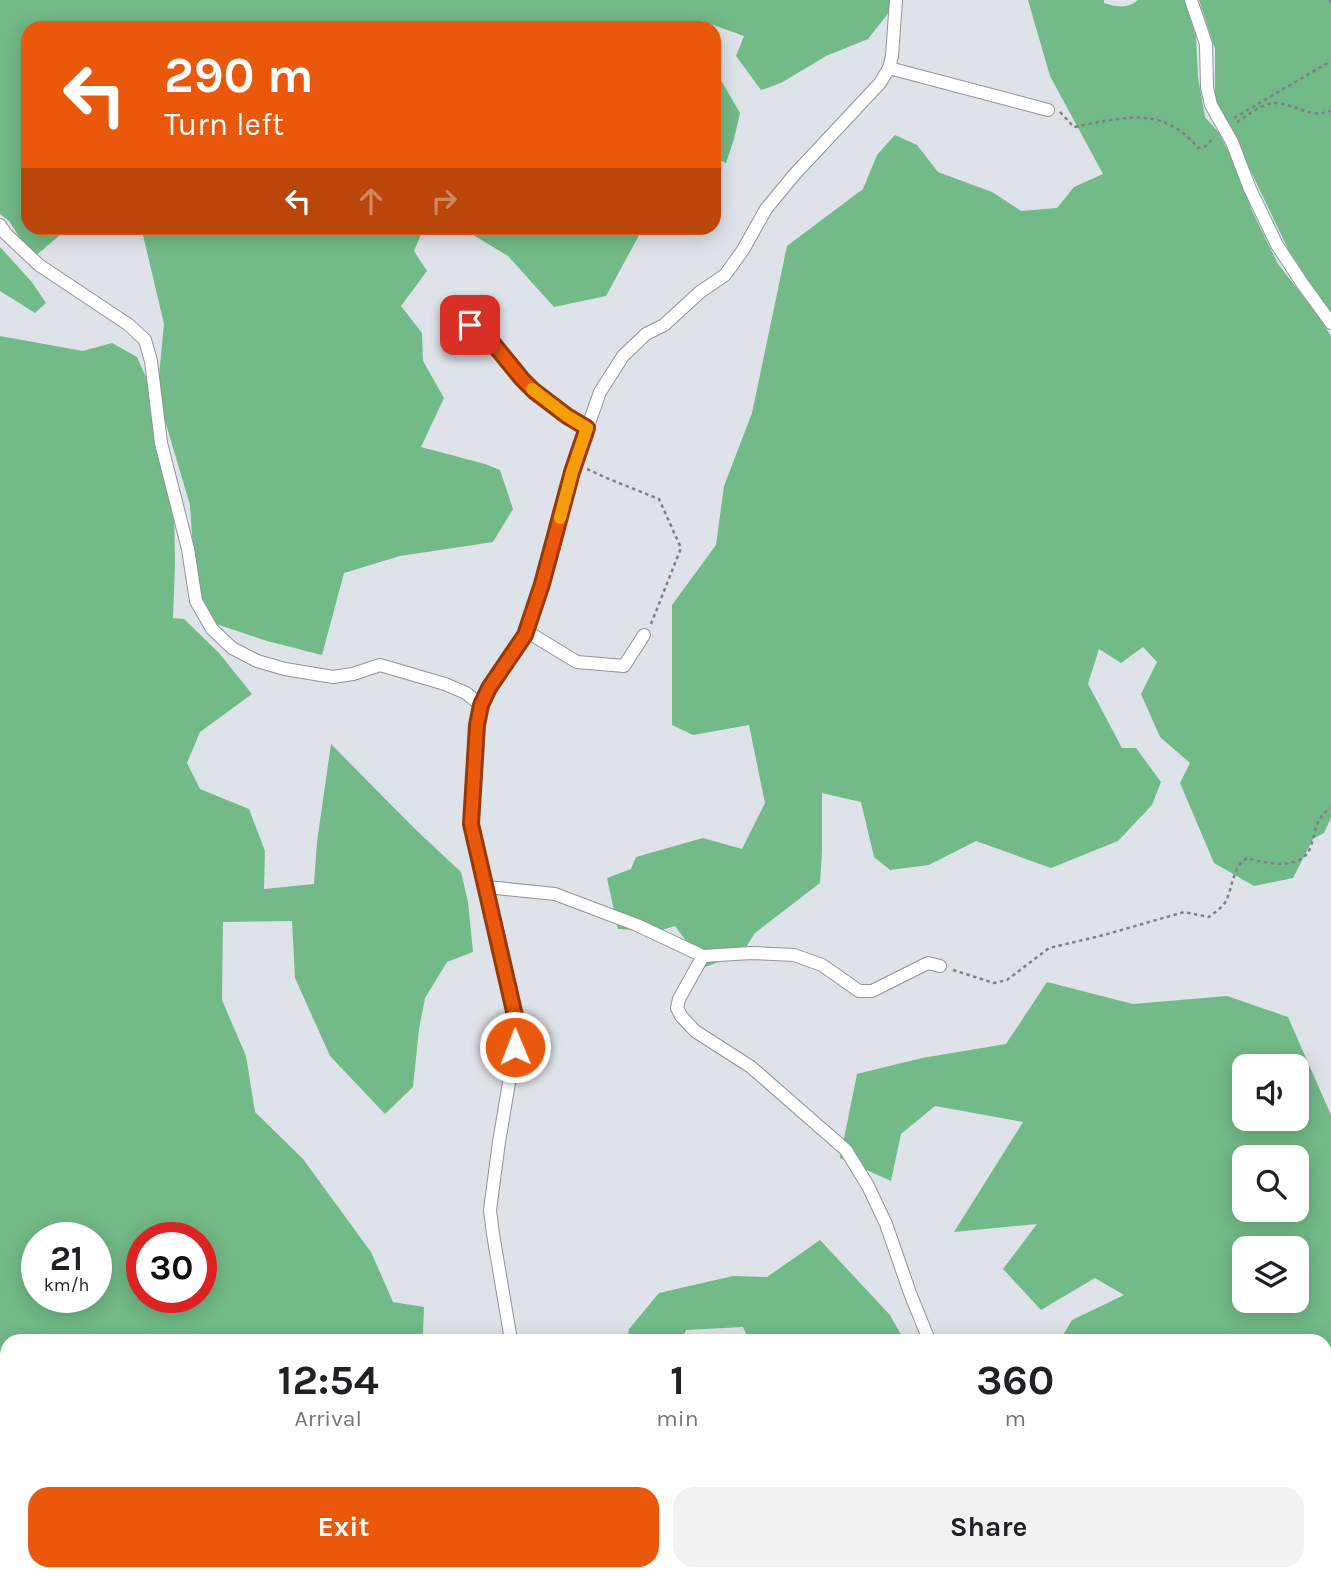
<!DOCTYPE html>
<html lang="en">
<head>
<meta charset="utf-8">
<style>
	body { margin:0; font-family:Karla,sans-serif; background:#f2f2f2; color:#202124; height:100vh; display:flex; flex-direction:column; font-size:26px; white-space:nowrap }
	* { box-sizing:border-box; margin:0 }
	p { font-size:23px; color:#757577 }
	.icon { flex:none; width:38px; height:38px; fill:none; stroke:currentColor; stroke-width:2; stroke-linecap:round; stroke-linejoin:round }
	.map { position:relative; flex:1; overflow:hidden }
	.panel { position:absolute; left:0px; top:1334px; width:1332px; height:247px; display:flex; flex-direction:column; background:#fff; border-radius:21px 21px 0 0; box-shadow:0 4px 18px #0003 }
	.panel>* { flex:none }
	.hud { position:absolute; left:21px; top:21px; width:700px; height:214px; border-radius:21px; box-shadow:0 4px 18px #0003; background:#ea580c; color:#fff; overflow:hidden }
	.fabs { position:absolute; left:1232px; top:1054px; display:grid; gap:14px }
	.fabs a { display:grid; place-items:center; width:77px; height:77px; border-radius:14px; background:#fff; box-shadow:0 4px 18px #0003; font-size:35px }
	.speed { position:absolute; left:21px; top:1222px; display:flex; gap:14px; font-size:35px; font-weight:700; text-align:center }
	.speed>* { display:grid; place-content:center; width:91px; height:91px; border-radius:50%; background:#fff; box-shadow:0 4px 18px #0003; line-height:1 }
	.speed small { font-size:18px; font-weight:400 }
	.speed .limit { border:10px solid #d22; background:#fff; color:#111 }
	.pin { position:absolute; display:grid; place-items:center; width:60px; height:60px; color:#fff; margin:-30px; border-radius:14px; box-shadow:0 4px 10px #0006 }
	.me { position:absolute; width:77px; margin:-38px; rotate:359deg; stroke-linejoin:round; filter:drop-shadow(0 0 5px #0008) }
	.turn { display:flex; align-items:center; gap:24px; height:147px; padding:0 28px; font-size:32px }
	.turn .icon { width:91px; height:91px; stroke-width:2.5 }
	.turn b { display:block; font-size:49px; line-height:60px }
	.lanes { display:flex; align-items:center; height:66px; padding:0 28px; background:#0003; justify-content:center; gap:35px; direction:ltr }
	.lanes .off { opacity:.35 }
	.eta { display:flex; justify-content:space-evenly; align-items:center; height:119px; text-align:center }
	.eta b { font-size:42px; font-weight:700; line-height:49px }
	.cta { display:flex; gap:14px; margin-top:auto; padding:14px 28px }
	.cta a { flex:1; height:80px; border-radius:21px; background:#ea580c; color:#fff; font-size:28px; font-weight:700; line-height:80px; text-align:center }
	.cta a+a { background:#f2f2f2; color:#202124 }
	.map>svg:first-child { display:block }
</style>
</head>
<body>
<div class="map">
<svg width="1331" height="1579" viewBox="0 0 1331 1579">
	<rect width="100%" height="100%" fill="#dee3e9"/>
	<g fill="#72ba87" fill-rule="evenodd">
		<path d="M0,0H892L890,11L868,39L826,56L781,83L761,90L736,56L744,36L702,21L697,28H28V228H68L33,258L9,221L0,214Z"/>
		<path d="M1028,0H1104V3C1116,7 1128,9 1138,0H1184L1196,36L1198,77L1205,117L1219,133L1234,163L1252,211L1278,264L1317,314L1331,336V818L1324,833L1313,839L1293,878L1254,886L1214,863L1180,783L1190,763L1160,737L1141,694L1157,662L1143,647L1121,663L1099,649L1088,684L1122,748H1136L1161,782L1152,805L1118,841L1051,868L976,841L929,865L890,870L874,857L861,802L822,793V852L820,883L755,933L742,953L705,967L675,926L659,931L618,929L607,878L631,869L636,857L703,838L742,849L765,803L749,725L693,735L672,725V605L716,545L724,486L752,413L787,246L863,189L877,155L895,135L917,145L938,172L992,192L1021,211L1057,208L1074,187L1103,174L1050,76Z"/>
		<path d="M1199,0H1331V315L1288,249L1231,130L1215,101V49Z"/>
		<path d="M714,68L740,113L734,139L726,163L714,158Z"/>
		<path d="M133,228H643L606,296L554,307L508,256L465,230L422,232L414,251L427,271L401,306L422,333L423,361L444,398L421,447L485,464L500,470L513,509L493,542L400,556L344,573L322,655L267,641L201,619L195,581L190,505L163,414L159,376L164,324L143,235Z"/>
		<path d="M0,247L31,281L46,303L35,313L0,291Z"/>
		<path d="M0,336L83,351L112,343L137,357L149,384L174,503L175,565L173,618L184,619L219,653L252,694L200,732L187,763L200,789L249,809L265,851L264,889L314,884L317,842L331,744L414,828L461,872L468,902L473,952L447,962L425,998L419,1029L413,1087L385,1114L330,1056L295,978L292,921L223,922L222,1000L246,1056L255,1112L303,1159L371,1252L393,1302L424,1307L423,1333L415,1340H7V1471L0,1463ZM37,1237H96V1297H37ZM142,1237H201V1297H142Z"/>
		<path d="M1047,982L1133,1004L1227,996L1288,1017L1331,1115V1483L1327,1492L1325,1513V1340H1060L1072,1320L1124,1295L1095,1278L1041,1310L1003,1269L1037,1224L954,1232L1023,1122L935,1106L901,1134L891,1181L840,1158L857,1074L922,1058L1006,1044ZM1244,1066H1297V1118H1244ZM1244,1157H1297V1209H1244ZM1244,1248H1297V1300H1244Z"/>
		<path d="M820,1240L890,1315L904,1340H749L743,1327L686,1330L683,1340H627L629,1329L659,1293L733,1276L767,1277Z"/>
		<path d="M7,1492V1566L0,1560V1514Z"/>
		<path d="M57,1573H262L264,1579H53Z"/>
		<path d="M797,1573H936L935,1579H794Z"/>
		<path d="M1022,1573H1315L1312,1579H1026Z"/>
	</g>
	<path fill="#6cdbed" d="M0,1548L7,1553V1573H20L8,1579H0Z"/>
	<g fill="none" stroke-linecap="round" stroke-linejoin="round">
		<g stroke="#90949a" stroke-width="14">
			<g id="street">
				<path d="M1191,0L1206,44L1207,87L1211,105L1232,142L1250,189L1277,245L1302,283L1331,323"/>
				<path d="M889,68L1048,110"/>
				<path d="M0,225L5,233L39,265L129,325L145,340L151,361L161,443L188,549L196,601L212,629L232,648L257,661L285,669L333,677L353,674L380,665L445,684L466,693L481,705"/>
				<path d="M470,325L478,327L482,330C498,349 515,373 533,389C549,404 568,417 587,428"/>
				<path d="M526,631L577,662L624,666L644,635"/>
				<path d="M487,887L555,894L637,925L703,956L751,953L794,955L822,965L859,991H872L928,963L940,966"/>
				<path d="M703,956L679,999L677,1008L681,1016L695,1031L751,1067L846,1150L868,1186L886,1224L910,1293L929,1340"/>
				<path d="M511,1340L493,1234L490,1210L499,1142L515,1047L516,1020L471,824L477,725L481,705L489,688L525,635L542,584L572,472L600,392L623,356L646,334L664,325L700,292L725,275L743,250L766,209L794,175L880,83L889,68L892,56L896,0"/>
				<path d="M613,1573L614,1579"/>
				<path d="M504,1579V1573"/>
				<path d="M914,1579L916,1573"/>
			</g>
		</g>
		<g stroke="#7d8084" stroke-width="2.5" stroke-dasharray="3.5 3.5" stroke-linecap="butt">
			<path d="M1330,0L1331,3"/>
			<path d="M1060,112L1074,127C1122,118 1162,104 1198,148L1206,146L1214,137"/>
			<path d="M1234,118L1331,61"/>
			<path d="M1237,122C1248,115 1263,102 1277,103C1297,105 1311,119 1331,111"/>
			<path d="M587,469L604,477L659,499L681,548L651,624"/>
			<path d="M953,970L994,983L1007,980L1049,948L1104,935L1184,912L1209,917C1215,912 1223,907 1226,901C1233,886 1233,866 1247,858C1267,864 1303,871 1311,846C1316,830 1315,818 1331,808"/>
		</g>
		<use href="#street" stroke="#fff" stroke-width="12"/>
	</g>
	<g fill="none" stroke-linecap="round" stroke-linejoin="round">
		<g stroke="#983908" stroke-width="18">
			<path id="route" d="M470,325L478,327L482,330L522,379L534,391L567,416L587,428L572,472L542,584L525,635L489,688L481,705L477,725L471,824L516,1020L515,1047"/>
		</g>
		<use href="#route" stroke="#ea580c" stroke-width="12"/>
		<path stroke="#f59e0b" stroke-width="12" d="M532,389L567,416L587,428L572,472L560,518"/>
	</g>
</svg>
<div class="fabs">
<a><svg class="icon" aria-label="sound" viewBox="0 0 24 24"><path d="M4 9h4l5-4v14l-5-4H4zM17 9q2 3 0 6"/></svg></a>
<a><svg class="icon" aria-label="search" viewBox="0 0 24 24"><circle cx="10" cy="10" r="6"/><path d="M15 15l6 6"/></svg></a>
<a><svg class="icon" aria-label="layers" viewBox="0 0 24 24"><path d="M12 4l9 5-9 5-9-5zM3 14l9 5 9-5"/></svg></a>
</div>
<div class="speed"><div>21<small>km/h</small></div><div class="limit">30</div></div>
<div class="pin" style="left:470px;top:325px;background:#d93025"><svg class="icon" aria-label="arrive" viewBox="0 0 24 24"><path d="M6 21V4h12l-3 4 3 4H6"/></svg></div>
<svg class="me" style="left:515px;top:1047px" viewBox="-20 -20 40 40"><circle r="17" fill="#ea580c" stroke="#fff" stroke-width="3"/><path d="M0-11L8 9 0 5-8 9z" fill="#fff"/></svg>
<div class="hud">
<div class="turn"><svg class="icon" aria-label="left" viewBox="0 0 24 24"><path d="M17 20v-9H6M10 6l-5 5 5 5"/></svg><div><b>290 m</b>Turn left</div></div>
<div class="lanes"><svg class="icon" aria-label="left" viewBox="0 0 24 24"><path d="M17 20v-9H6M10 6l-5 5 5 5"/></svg><svg class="icon off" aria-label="ahead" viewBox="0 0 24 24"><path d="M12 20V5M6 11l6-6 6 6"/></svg><svg class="icon off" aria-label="right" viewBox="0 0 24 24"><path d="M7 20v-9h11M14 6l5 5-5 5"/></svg></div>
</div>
<section class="panel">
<div class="eta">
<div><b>12:54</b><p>Arrival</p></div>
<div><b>1</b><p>min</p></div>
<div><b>360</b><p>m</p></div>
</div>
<div class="cta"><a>Exit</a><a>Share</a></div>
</section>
</div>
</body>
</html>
